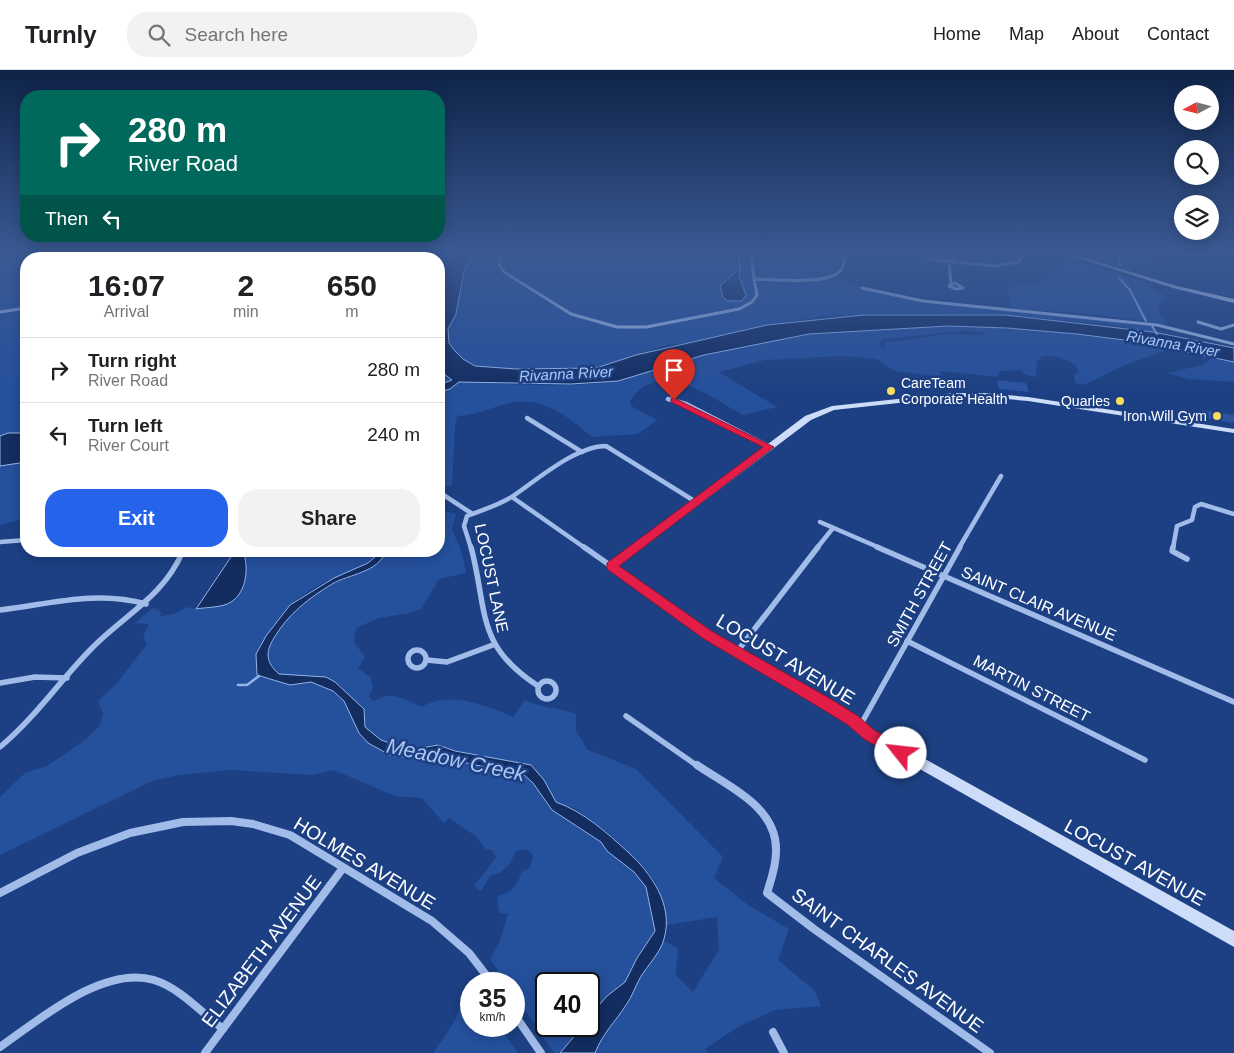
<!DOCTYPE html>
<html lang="en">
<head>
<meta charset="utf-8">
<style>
	body { margin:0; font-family:Arial,sans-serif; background:#f2f2f2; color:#202124; height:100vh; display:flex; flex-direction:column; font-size:19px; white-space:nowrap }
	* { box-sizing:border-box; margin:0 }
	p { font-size:16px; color:#757577 }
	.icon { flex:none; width:28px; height:28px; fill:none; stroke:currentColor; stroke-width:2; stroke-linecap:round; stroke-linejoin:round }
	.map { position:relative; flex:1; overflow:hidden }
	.drawer { position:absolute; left:20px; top:182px; width:425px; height:305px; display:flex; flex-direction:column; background:#fff; border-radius:20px; box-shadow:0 2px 12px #0003 }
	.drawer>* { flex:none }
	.hud { position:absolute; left:20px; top:20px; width:425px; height:152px; border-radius:20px; box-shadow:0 2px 12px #0003; background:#00695c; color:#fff; overflow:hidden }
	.needle { width:32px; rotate:263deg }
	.buttons { position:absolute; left:1174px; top:15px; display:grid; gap:10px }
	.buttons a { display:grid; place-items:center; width:45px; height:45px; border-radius:50%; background:#fff; box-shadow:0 2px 12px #0003; font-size:25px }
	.speed { position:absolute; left:460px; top:902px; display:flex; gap:10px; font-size:25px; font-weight:700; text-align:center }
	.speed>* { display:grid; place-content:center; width:65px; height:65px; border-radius:50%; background:#fff; box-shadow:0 2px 12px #0003; line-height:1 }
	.speed small { font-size:12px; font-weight:400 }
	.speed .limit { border:2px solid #111; border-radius:8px; background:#fff; color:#111 }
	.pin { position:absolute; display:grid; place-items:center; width:42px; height:42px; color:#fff; margin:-51px -21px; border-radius:50% 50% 50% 0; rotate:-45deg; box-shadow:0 0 5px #0007 }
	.pin .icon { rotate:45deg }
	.me { position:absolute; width:55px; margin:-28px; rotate:299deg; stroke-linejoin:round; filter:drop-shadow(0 0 4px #0008) }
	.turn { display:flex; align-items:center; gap:18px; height:105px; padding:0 25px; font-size:22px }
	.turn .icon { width:65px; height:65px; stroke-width:2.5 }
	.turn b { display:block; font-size:35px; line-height:42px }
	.then { display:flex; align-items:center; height:48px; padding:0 25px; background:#0003; gap:10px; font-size:19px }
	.eta { display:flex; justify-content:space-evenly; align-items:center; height:85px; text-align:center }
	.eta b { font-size:30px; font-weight:700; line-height:35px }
	.cta { display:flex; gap:10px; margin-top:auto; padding:10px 25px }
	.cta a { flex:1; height:58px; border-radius:20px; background:#2563eb; color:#fff; font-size:20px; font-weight:700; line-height:58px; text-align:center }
	.cta a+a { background:#f2f2f2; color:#202124 }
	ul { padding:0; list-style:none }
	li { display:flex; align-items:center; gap:15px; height:65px; padding:0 25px; border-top:1px solid #e0e0e0 }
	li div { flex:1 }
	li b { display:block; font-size:19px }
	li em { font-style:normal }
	header { display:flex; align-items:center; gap:30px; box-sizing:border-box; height:70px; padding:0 25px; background:#fff; border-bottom:1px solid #e0e0e0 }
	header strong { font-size:24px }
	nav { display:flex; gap:28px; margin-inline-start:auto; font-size:18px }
	.search { width:350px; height:45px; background:#f2f2f2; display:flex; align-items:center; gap:12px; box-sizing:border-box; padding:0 18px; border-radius:20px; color:#757577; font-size:19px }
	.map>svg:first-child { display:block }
</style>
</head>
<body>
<header>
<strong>Turnly</strong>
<div class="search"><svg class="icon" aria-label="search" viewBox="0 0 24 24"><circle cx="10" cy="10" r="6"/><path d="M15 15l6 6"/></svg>Search here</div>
<nav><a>Home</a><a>Map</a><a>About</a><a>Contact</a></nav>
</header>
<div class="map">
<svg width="1234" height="983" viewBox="0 0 1234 983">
	<rect width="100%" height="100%" fill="#1c4083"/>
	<g fill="#25509c" fill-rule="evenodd">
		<path d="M0,185H457L439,216V189H26V448L0,455Z"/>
		<path d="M472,185H845L843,197L836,204C863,229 974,236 1013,240C1059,245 1104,250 1150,254L1153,262L1106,254L997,244L860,245L825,246L767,255L690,272L663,276L596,298L551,300L476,297L447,279L445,264L456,229L463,216V202Z"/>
		<path d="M1083,185H1154L1159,189L1137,191L1131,200Z"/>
		<path d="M1068,188L1141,211L1166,226L1158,240L1168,254L1109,246L1011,238L1008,217L1043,213Z"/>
		<path d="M948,256C1024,258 1099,263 1173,278L1127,294L1084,315L1075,313L1074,306L1079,301C1072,288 1057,286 1043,286L1037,291L1036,307L1025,305L1021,300L1000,301L998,307L940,301L941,307L895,301L877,289L843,286L765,290L719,302L777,337L743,345C715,330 676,298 643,317C638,320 634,326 630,331L631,336L657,350L638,364L592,367C565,344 539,323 502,335C486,340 474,345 457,346L455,356L452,416L439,417V289L462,312C503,313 597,322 631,305L633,306L704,285L809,264ZM965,261L982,262L987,265L948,264L884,273L885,281L880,274L882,269Z"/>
		<path d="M1214,287L1234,292V312L1188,309L1167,303L1202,295Z"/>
		<path d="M448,442L456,444L452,459L461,480L466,503L439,509L421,539L410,543L379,548L356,558L354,572L365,587L358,598L371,608L373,617L369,627L374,631C390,620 406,630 422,637C449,620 487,636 513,647L525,630C544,639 557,637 576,644V661L588,680L636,699L723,787L714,808L748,835L789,859L778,890L815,921L821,936L775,940L738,957L705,979L707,983H595L603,965L627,935L639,909L664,871L678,878L676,905L693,922L719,880L717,847L667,855L661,827L655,811L642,795L611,765L576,739L556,732L544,710L531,695L455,681L432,675L416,679L395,675L381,670L365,657L364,639L335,612L317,607L279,604L268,592L267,581L283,553L309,529L333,514L360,503L385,484L386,481H439V446Z"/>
		<path d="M243,481H377C372,495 356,499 343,504C324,511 295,527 282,544C279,548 277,552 274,556C258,576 251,583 261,607L290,615L311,612L333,621L344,631L359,663L377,679L417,689L441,687L475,695L521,702L533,713L551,740L601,772L607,781L634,802L646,817L655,861L637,888L625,912L607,926L589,948V914H546V956H583L559,983H554L514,924V914H507L490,889L500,871L508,843L500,844C493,817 501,831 514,817C518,813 520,806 522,801L530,798L533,785L527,779L516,781L509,795L501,802L490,806L481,821L474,816L496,787L492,780L485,779L477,767L449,748L444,753L422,728L395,726L334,700L313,705L231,700L179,705L152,711L0,785V727L25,703L47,696L85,670L100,655L103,644L98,631L118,612L147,574L143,566L149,554L135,553L153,538L161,542L160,546L174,544L187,537L196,539L231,532C244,518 250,500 243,481Z"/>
		<path d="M471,919V956H499L518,983H433L451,957Z"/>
	</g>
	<g fill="#132d61" stroke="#95b5ec">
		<path d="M446,185H472L464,201L456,244L448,259L449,273L454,280L463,289L475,296L516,299L596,298L636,285L767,255L864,245H1005L1153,262L1234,278V292L1140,272L1077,264L1007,258L948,256L809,264L704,285L618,311L571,314L459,312L450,319L439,322V315L452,310L439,300V193Z"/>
		<path d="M740,198L739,206L746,225L742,231H727L723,227L720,216Z"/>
		<path d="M8,363H26V392L0,396V366Z"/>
		<path d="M235,481H243C249,497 247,522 231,532C222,538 206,537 196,539Z"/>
		<path d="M377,481H386C378,503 349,504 332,514C309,528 288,544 274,568C265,582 266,593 279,604L326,607L335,612L364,639L365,657L381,670L395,675L416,679L438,675L455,681L531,695L544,710L556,732C584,742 606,762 628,782C651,803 674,835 664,869C661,882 647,896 640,908C635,917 632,927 626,935C614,954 604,961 595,983H560L583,956H589V948L593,942L607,926L625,912L637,888L655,861L646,817L634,802L607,781L601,772L552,740L533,713L521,702L475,695L441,687L417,689L390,685L368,673L359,663L344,631L333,621L311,612L290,615L257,605L256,584L266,566L290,535L334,508L368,493L375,487Z"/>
	</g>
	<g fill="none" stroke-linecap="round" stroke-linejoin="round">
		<g stroke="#95b5ec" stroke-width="2">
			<path d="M738,185L740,197"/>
			<path d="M1119,185L1120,195"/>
			<path d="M1119,208L1130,220L1146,251"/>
			<path d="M1152,256L1157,264"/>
		</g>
		<path stroke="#95b5ec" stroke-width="2.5" d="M238,615H247L259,606"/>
	</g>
	<g fill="#2b55a1">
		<path d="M997,310L1026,313L1029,322L999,319Z"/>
		<path d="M1201,340L1234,345V353L1204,348Z"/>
	</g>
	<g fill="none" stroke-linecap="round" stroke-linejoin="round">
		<g stroke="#a2bcea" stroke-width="3">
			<path d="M500,185L499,194L504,202L571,244L617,257H646L739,239L752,232L757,225L754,209C773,209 829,216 841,200C844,196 845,189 846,185"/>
			<path d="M751,185L754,209"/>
			<path d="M954,185V193"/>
			<path d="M927,189L995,196L1018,192L1023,185"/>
			<path d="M949,192L951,214"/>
			<path d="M955,213L963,218L956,219L949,216Z"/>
			<path d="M862,218L923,231L1157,255L1234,274"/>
			<path d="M0,242L26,238"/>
			<path d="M1198,252L1221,259L1234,255"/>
		</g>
		<g stroke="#a2bcea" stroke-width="4.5">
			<path d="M668,329L686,334L770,377"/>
			<path d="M527,348L582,382"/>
			<path d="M439,422L471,443"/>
			<path d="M512,427L585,478"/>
			<path d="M820,452L880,478"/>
			<path d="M0,472L26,470"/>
			<path d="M471,478L464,456L467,446C482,440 500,435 513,426C538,409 576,376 606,376L696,432"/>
			<path d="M817,478L833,458"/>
			<path d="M959,478L1001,406"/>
			<path d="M1173,478L1177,456L1192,450L1195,437L1201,434L1234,444"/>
		</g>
		<g stroke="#a2bcea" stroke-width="5.5">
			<path d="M471,477C488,541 475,575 538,616"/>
			<path d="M584,477L611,496"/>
			<path d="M877,477L1234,632"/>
			<path d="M1173,477L1172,481L1187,489"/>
			<path d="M0,540C50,534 96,520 146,534"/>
			<path d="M907,571L1145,690"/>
			<circle cx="417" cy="589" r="9"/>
			<path d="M736,583L818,477"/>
			<path d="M427,590L447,592L493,575"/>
			<circle cx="547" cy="620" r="9"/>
			<path d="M0,613L35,607L67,608"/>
			<path d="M626,646L699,697"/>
			<path d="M860,656L960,477"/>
			<path d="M0,677C36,647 61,609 93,577C127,543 163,527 183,481"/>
		</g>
		<g stroke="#a2bcea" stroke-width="8">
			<path d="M697,695C729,717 778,737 776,782C776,796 771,810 767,823L814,859L990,983"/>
			<path d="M0,823L77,783L130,763L183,752L231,751L253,754L290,765L432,851L469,883L493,914"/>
			<path d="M514,944L541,983"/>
			<path d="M773,962L784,983"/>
			<path d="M0,977C39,950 103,895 154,910C180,918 202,943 223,959"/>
			<path d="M205,983L343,798"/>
		</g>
		<g fill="#cddcf8" fill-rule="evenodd">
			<path d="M1068,185H1076L1177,216L1234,229V233L1173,218Z"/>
			<path d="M954,323H985L1028,327L1234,359V363L1028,331L985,327H954L834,340L811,350L618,496L712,562L850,642L873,660L1234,861V877L865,668L842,650L704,568L606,496L805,346L832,336Z"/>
		</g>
	</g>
	<linearGradient id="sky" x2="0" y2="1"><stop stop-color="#0f2348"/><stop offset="0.57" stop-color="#3a5993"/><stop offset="1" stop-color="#3a5993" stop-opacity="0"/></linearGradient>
	<rect width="1234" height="322" fill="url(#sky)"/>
	<path fill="#e11d48" stroke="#92132f" d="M674,328L774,377L619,496L713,562L829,628L858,646L874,660L906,678L908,683L906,687L901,689L896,687L864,669L848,655L819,637L704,569L607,499V493L763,377L671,332V329Z"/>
	<g fill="#fbdc5f" stroke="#1c4083" stroke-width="2">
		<circle cx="891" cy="321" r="5"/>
		<circle cx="1120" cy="331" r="5"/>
		<circle cx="1217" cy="346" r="5"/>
	</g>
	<g text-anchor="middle" stroke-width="5" stroke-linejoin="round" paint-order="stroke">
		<g font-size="14" fill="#fff" stroke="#1c4083" text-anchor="end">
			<text x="901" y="318" text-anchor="start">CareTeam<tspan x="901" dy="16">Corporate Health</tspan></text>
			<text x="1110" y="336">Quarles</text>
			<text x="1207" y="351">Iron Will Gym</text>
		</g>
		<g font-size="15" font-style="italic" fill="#adc6f2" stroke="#1c4083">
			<text transform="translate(1173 274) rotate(10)" y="5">Rivanna River</text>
			<text transform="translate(566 304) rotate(-3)" y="5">Rivanna River</text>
		</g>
		<g font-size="16" fill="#fff" stroke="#1c4083">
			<text transform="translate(492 508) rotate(78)" y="6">LOCUST LANE</text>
			<text transform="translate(919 524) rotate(-61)" y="6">SMITH STREET</text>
			<text transform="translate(1039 533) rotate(23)" y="6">SAINT CLAIR AVENUE</text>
			<text transform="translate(1032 618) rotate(27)" y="6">MARTIN STREET</text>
		</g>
		<g font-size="19" fill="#fff" stroke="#1c4083">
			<text transform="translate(786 589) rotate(31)" y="7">LOCUST AVENUE</text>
			<text transform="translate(1135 792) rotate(29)" y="7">LOCUST AVENUE</text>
			<text transform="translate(365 793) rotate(31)" y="7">HOLMES AVENUE</text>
			<text transform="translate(261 881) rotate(-53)" y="7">ELIZABETH AVENUE</text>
			<text transform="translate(888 890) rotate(36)" y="7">SAINT CHARLES AVENUE</text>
		</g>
		<g font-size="21" font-style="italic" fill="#adc6f2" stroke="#1c4083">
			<text transform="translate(456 690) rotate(12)" y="7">Meadow Creek</text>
		</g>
	</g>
</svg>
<div class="buttons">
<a><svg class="needle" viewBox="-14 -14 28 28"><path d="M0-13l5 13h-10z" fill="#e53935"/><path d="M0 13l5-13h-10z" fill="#757577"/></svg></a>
<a><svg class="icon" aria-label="search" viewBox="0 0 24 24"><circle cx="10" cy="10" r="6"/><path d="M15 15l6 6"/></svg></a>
<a><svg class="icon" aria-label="layers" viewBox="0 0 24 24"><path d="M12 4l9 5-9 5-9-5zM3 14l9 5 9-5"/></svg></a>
</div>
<div class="speed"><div>35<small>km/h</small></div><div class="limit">40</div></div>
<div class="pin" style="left:674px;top:330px;background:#d93025"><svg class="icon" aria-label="arrive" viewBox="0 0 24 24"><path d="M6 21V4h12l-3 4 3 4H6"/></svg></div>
<svg class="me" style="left:901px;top:683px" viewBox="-20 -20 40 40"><circle r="19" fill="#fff"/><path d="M0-13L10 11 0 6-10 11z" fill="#e11d48"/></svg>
<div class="hud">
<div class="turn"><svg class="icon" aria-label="right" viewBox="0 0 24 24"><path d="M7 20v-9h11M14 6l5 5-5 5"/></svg><div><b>280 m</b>River Road</div></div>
<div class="then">Then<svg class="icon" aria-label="left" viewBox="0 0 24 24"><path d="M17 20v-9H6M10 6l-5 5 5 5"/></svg></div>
</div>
<section class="drawer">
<div class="eta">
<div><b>16:07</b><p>Arrival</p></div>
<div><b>2</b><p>min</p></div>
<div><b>650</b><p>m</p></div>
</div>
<ul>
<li><svg class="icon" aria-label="right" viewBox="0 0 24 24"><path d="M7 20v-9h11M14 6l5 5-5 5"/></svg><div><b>Turn right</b><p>River Road</p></div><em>280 m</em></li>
<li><svg class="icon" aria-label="left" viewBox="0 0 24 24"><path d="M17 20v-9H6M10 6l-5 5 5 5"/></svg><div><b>Turn left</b><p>River Court</p></div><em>240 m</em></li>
</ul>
<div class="cta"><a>Exit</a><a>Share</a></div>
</section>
</div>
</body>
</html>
